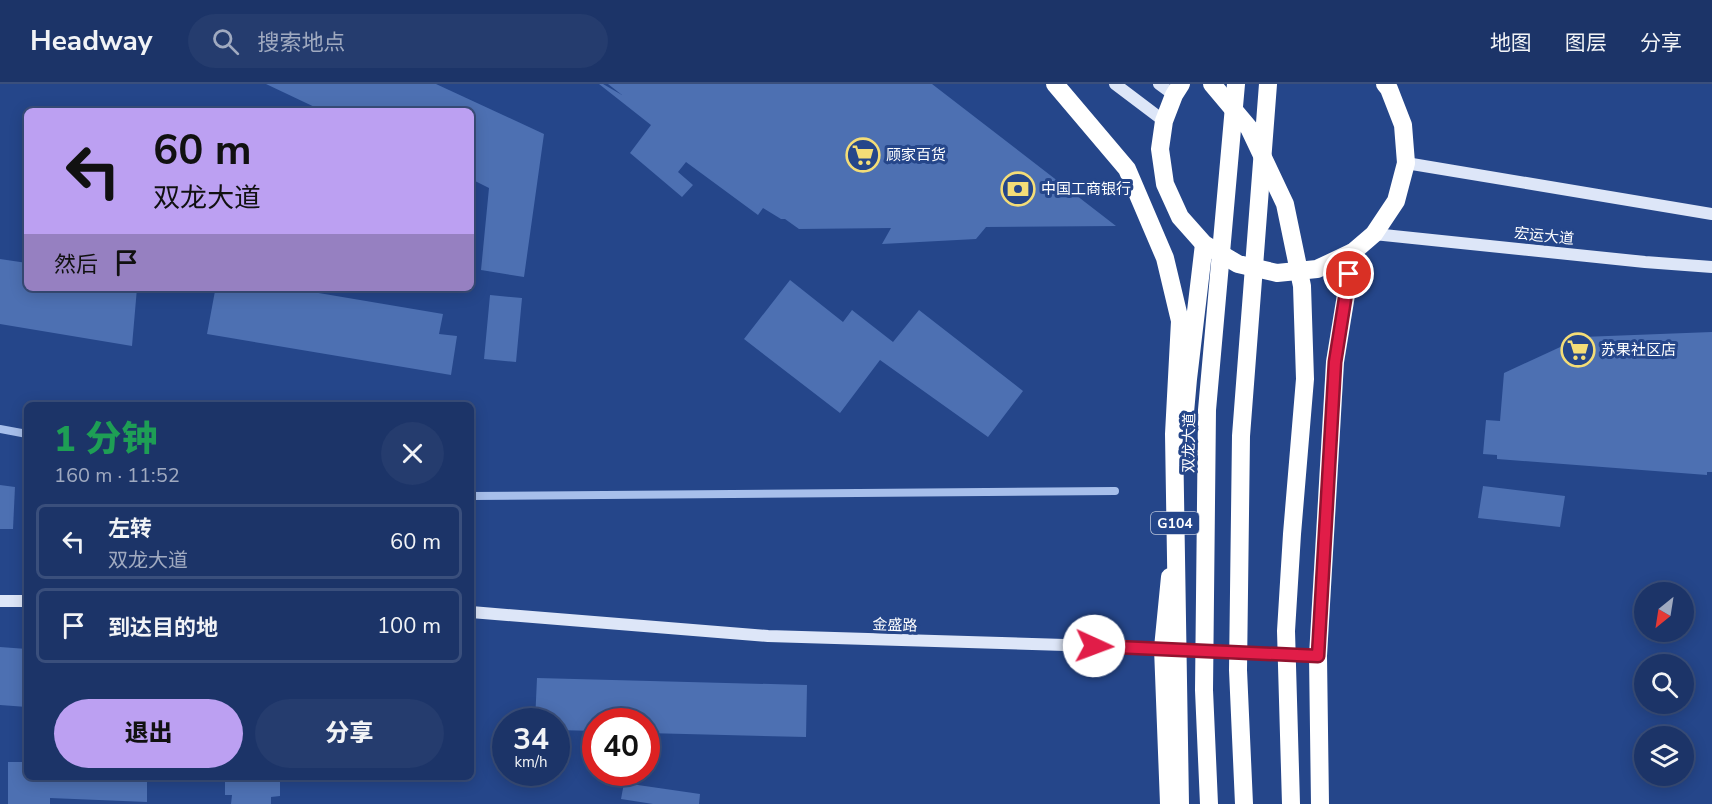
<!DOCTYPE html>
<html lang="zh">
<head>
<meta charset="utf-8">
<style>
	body { margin:0; font-family:"Nunito Sans","Noto Sans SC",sans-serif; background:#253c6e; color:#f1f3f6; height:100vh; display:flex; flex-direction:column; font-size:22px; white-space:nowrap }
	* { box-sizing:border-box; margin:0 }
	p { font-size:20px; color:#a0aac0 }
	.icon { flex:none; width:33px; height:33px; fill:none; stroke:currentColor; stroke-width:2; stroke-linecap:round; stroke-linejoin:round }
	.map { position:relative; flex:1; overflow:hidden }
	.panel { position:absolute; left:24px; top:318px; width:450px; height:378px; display:flex; flex-direction:column; background:#1c3468; border-radius:9px; box-shadow:0 3px 15px #0003,0 0 0 2px #3a4f7c }
	.panel>* { flex:none }
	.banner { position:absolute; left:24px; top:24px; width:450px; height:183px; border-radius:9px; box-shadow:0 3px 15px #0003,0 0 0 2px #3a4f7c; background:#bca0f2; color:#111; overflow:hidden }
	.needle { width:39px; rotate:210deg }
	.tools { position:absolute; left:1634px; top:498px; display:grid; gap:12px }
	.tools a { display:grid; place-items:center; width:60px; height:60px; border-radius:50%; background:#1c3468; box-shadow:0 3px 15px #0003,0 0 0 2px #3a4f7c; font-size:30px }
	.speed { position:absolute; left:492px; top:624px; display:flex; gap:12px; font-size:30px; font-weight:700; text-align:center }
	.speed>* { display:grid; place-content:center; width:78px; height:78px; border-radius:50%; background:#1c3468; box-shadow:0 3px 15px #0003,0 0 0 2px #3a4f7c; line-height:1 }
	.speed small { font-size:15px; font-weight:400 }
	.speed .limit { border:9px solid #d22; background:#fff; color:#111 }
	.pin { position:absolute; display:grid; place-items:center; width:51px; height:51px; color:#fff; margin:-26px; border:3px solid #fff; border-radius:50%; box-shadow:0 2px 6px #0007 }
	.me { position:absolute; width:66px; margin:-33px; rotate:92deg; stroke-linejoin:round; filter:drop-shadow(0 0 4px #0008) }
	.turn { display:flex; align-items:center; gap:21px; height:126px; padding:0 30px; font-size:27px }
	.turn .icon { width:78px; height:78px; stroke-width:2.5 }
	.turn b { display:block; font-size:42px; line-height:51px }
	.then { display:flex; align-items:center; height:57px; padding:0 30px; background:#0003; gap:12px; font-size:22px }
	.round { display:grid; place-items:center; flex:none; width:63px; height:63px; border-radius:32px; background:#253c6e }
	.summary { display:flex; align-items:center; justify-content:space-between; height:102px; padding:0 30px }
	h1 { font-size:36px; font-weight:800; line-height:45px; color:#1e9e55 }
	.primary-button { display:flex; gap:12px; margin-top:auto; padding:12px 30px }
	.primary-button a { flex:1; height:69px; border-radius:36px; background:#bca0f2; color:#111; font-size:24px; font-weight:800; line-height:69px; text-align:center }
	.primary-button a+a { background:#253c6e; color:#f1f3f6 }
	ul { padding:0; list-style:none }
	li { display:flex; align-items:center; gap:18px; height:75px; margin:0 12px 9px; padding:0 18px; border:3px solid #3a4f7c; border-radius:9px }
	li div { flex:1 }
	li b { display:block; font-size:22px }
	li em { font-style:normal }
	header { display:flex; align-items:center; gap:36px; box-sizing:border-box; height:84px; padding:0 30px; background:#1c3468; border-bottom:2px solid #3a4f7c }
	header strong { font-size:28px }
	nav { display:flex; gap:33px; margin-inline-start:auto; font-size:21px }
	.search { width:420px; height:54px; background:#253c6e; display:flex; align-items:center; gap:15px; box-sizing:border-box; padding:0 21px; border-radius:33px; color:#a0aac0; font-size:22px }
	.map>svg:first-child { display:block }
</style>
</head>
<body>
<header>
<strong>Headway</strong>
<div class="search"><svg class="icon" aria-label="search" viewBox="0 0 24 24"><circle cx="10" cy="10" r="6"/><path d="M15 15l6 6"/></svg>搜索地点</div>
<nav><a>地图</a><a>图层</a><a>分享</a></nav>
</header>
<div class="map">
<svg width="1712" height="720" viewBox="0 0 1712 720">
	<rect width="100%" height="100%" fill="#25468a"/>
	<g fill="none" stroke-linecap="round" stroke-linejoin="round">
		<g stroke="#a7bfeb" stroke-width="8">
			<path d="M0,345L27,350"/>
			<path d="M471,412L1115,407"/>
		</g>
	</g>
	<g fill="#4d70b2">
		<path d="M266,0H436L544,50L524,193L481,186L489,104L471,95V27H323Z"/>
		<path d="M599,0H603L622,11L608,0H932L1116,142L986,143L976,155L882,160L891,144L799,145L785,135H781L763,124L758,131L686,78L678,88L693,101L682,113L630,69L651,41Z"/>
		<path d="M0,175L27,179V204H137L132,262L0,240Z"/>
		<path d="M790,196L843,238L852,226L893,258L919,226L1023,307L988,353L880,276L840,329L744,255Z"/>
		<path d="M227,204H289L443,230L439,250L457,252L451,291L207,250L215,207L226,209Z"/>
		<path d="M490,211L522,214L516,278L484,275Z"/>
		<path d="M1712,248V388H1707V391L1497,375V371L1483,370L1486,336L1500,337L1504,289L1582,253Z"/>
		<path d="M0,401L15,403L13,445H0Z"/>
		<path d="M1483,402L1565,412L1560,443L1478,434Z"/>
		<path d="M0,563L27,565V623L0,621Z"/>
		<path d="M537,594L807,601L806,653L646,649V638H596V647L556,646V638H535Z"/>
		<path d="M8,678H27V693H147V718L50,714V720H8Z"/>
		<path d="M225,693H280V712L271,713V720H231L232,711H225Z"/>
		<path d="M624,699L700,710L699,720H653L621,715Z"/>
	</g>
	<g fill="none" stroke-linecap="round" stroke-linejoin="round">
		<g stroke="#dde6f8" stroke-width="12">
			<path d="M1115,0L1164,37"/>
			<path d="M1159,0L1174,11"/>
			<path d="M1406,79L1712,130"/>
			<path d="M1374,150L1645,178L1712,183"/>
			<path d="M0,517H27"/>
			<path d="M471,528L768,552L1163,564L1318,572"/>
		</g>
		<g stroke="#fff" stroke-width="18">
			<path d="M1181,0L1174,11L1164,37L1160,65L1165,100L1180,133L1204,160L1238,180L1277,189L1317,185L1353,168L1374,150L1396,117L1406,79L1403,41L1389,5L1385,0"/>
			<path d="M1181,373L1188,295L1204,160"/>
			<path d="M1169,720L1163,564L1170,493"/>
			<path d="M1320,720L1318,572L1335,278L1353,168"/>
		</g>
		<g stroke="#fff" stroke-width="18">
			<path d="M1055,0L1127,85L1165,174L1180,237L1174,350L1180,720"/>
			<path d="M1212,0L1249,44L1285,120L1302,202L1305,295L1292,450L1286,547L1291,720"/>
			<path d="M1209,720L1204,606L1207,326L1236,0"/>
			<path d="M1244,720L1238,586L1241,352L1268,0"/>
		</g>
	</g>
	<g fill="none" stroke-linecap="round" stroke-linejoin="round">
		<g stroke="#92132f" stroke-width="15">
			<path id="route" d="M1094,562L1318,572L1335,278L1349,190"/>
		</g>
		<use href="#route" stroke="#e11d48" stroke-width="10"/>
	</g>
	<defs>
		<g id="supermarket-ring" transform="scale(1.725)"><circle r="9.5" fill="#25468a" stroke="#f4dd77" stroke-width="1.5"/><path d="M-6-5.5h2.5l.6 2H6L4.5 2H-2.5L-4.4-4H-6ZM-1.5 3.2a1.3 1.3 0 1 0 .1 0ZM3 3.2a1.3 1.3 0 1 0 .1 0Z" fill="#f4dd77"/></g>
		<g id="bank-ring" transform="scale(1.725)"><circle r="9.5" fill="#25468a" stroke="#f4dd77" stroke-width="1.5"/><path d="M-6-4H6V4H-6ZM0-2.3a2.3 2.3 0 1 0 0 4.6a2.3 2.3 0 1 0 0-4.6Z" fill="#f4dd77"/></g>
	</defs>
	<g fill-rule="evenodd">
		<use href="#supermarket-ring" x="863" y="71"/>
		<use href="#bank-ring" x="1018" y="105"/>
		<use href="#supermarket-ring" x="1578" y="266"/>
	</g>
	<g text-anchor="middle" stroke-width="6" stroke-linejoin="round" paint-order="stroke">
		<rect fill="#25468a" stroke="#bec8dc" stroke-width="1.5" x="1151" y="428" width="48" height="22" rx="4.5"/>
		<g font-size="14" font-weight="bold" fill="#fff">
			<text x="1175" y="444">G104</text>
		</g>
		<g font-size="15" fill="#fff" stroke="#25468a" text-anchor="start">
			<text x="886" y="76">顾家百货</text>
			<text x="1041" y="110">中国工商银行</text>
			<text x="1601" y="271">苏果社区店</text>
		</g>
		<g font-size="15" fill="#fff" stroke="#25468a">
			<text transform="translate(1544 152) rotate(6)" y="5">宏运大道</text>
			<text transform="translate(1189 359) rotate(-89)" y="5">双龙大道</text>
			<text transform="translate(895 541) rotate(2)" y="5">金盛路</text>
		</g>
	</g>
</svg>
<div class="tools">
<a><svg class="needle" viewBox="-14 -14 28 28"><path d="M0-13l5 13h-10z" fill="#e53935"/><path d="M0 13l5-13h-10z" fill="#a0aac0"/></svg></a>
<a><svg class="icon" aria-label="search" viewBox="0 0 24 24"><circle cx="10" cy="10" r="6"/><path d="M15 15l6 6"/></svg></a>
<a><svg class="icon" aria-label="layers" viewBox="0 0 24 24"><path d="M12 4l9 5-9 5-9-5zM3 14l9 5 9-5"/></svg></a>
</div>
<div class="speed"><div>34<small>km/h</small></div><div class="limit">40</div></div>
<div class="pin" style="left:1349px;top:190px;background:#d93025"><svg class="icon" aria-label="arrive" viewBox="0 0 24 24"><path d="M6 21V4h12l-3 4 3 4H6"/></svg></div>
<svg class="me" style="left:1094px;top:562px" viewBox="-20 -20 40 40"><circle r="19" fill="#fff"/><path d="M0-13L10 11 0 6-10 11z" fill="#e11d48"/></svg>
<div class="banner">
<div class="turn"><svg class="icon" aria-label="left" viewBox="0 0 24 24"><path d="M17 20v-9H6M10 6l-5 5 5 5"/></svg><div><b>60 m</b>双龙大道</div></div>
<div class="then">然后<svg class="icon" aria-label="arrive" viewBox="0 0 24 24"><path d="M6 21V4h12l-3 4 3 4H6"/></svg></div>
</div>
<section class="panel">
<div class="summary"><div><h1>1 分钟</h1><p>160 m · 11:52</p></div><a class="round"><svg class="icon" aria-label="close" viewBox="0 0 24 24"><path d="M6 6l12 12M18 6L6 18"/></svg></a></div>
<ul>
<li><svg class="icon" aria-label="left" viewBox="0 0 24 24"><path d="M17 20v-9H6M10 6l-5 5 5 5"/></svg><div><b>左转</b><p>双龙大道</p></div><em>60 m</em></li>
<li><svg class="icon" aria-label="arrive" viewBox="0 0 24 24"><path d="M6 21V4h12l-3 4 3 4H6"/></svg><div><b>到达目的地</b></div><em>100 m</em></li>
</ul>
<div class="primary-button"><a>退出</a><a>分享</a></div>
</section>
</div>
</body>
</html>
